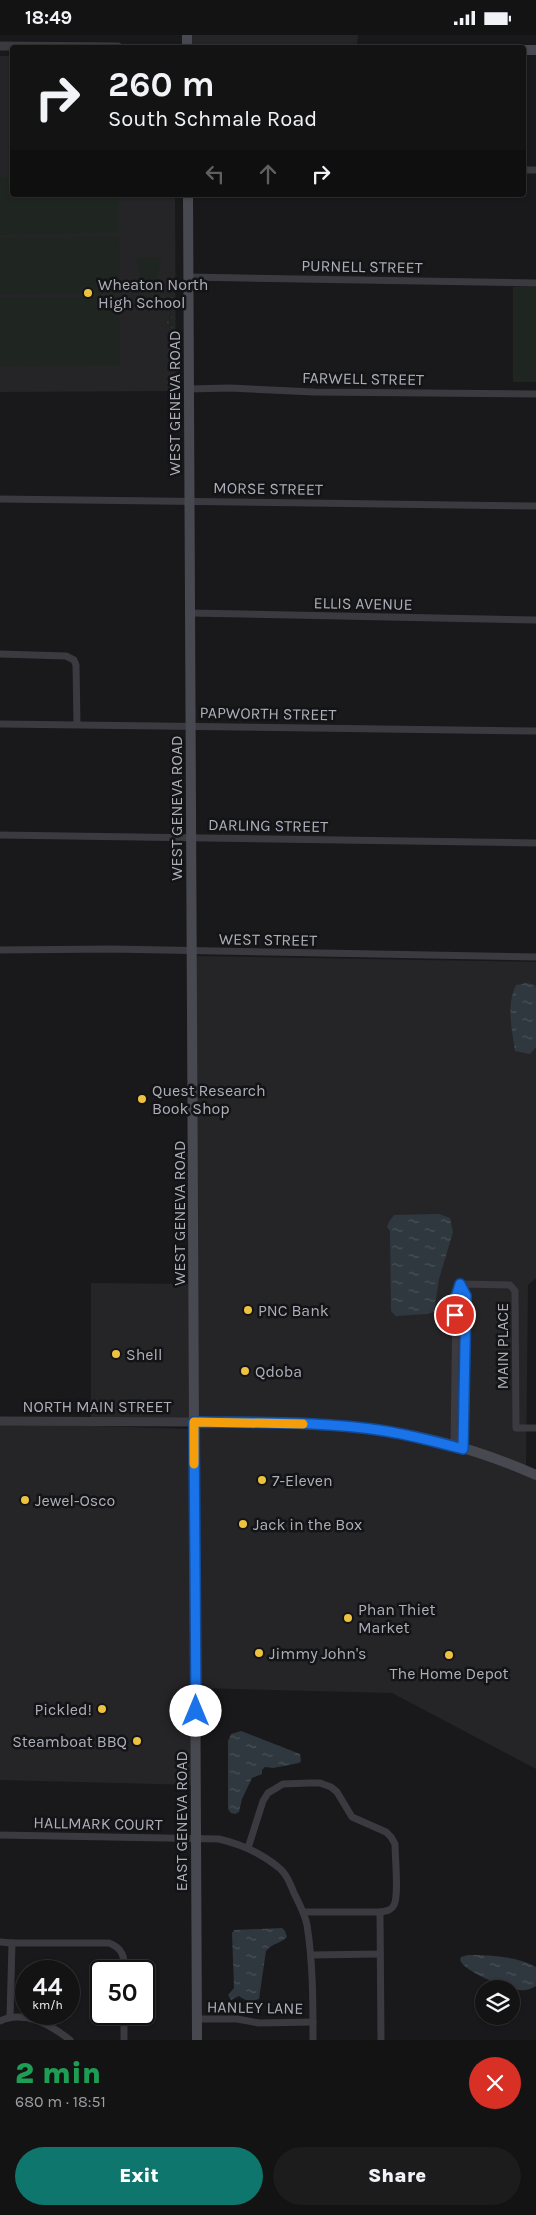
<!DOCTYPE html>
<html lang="en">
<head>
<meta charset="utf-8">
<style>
	body { margin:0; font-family:Karla,sans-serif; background:#1c1c1d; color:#f1f3f6; height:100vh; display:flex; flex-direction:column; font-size:19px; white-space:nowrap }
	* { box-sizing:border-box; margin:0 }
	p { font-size:16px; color:#9d9ea0 }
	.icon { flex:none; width:28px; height:28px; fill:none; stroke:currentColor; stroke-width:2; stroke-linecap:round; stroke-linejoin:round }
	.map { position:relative; height:2005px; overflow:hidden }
	.sheet { display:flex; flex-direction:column; background:#131314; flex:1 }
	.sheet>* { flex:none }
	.top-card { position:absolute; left:10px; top:10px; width:516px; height:152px; border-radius:5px; box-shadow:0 1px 4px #0004,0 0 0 1px #323234; background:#131314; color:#f1f3f6; overflow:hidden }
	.buttons { position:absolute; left:475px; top:1945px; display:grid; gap:10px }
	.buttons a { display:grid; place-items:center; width:45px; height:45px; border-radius:50%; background:#131314; box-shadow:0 1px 4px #0004,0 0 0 1px #323234; font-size:25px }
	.speed { position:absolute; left:15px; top:1925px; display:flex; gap:10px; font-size:25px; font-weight:700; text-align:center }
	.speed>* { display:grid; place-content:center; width:65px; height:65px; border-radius:50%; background:#131314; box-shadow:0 1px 4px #0004,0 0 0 1px #323234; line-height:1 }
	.speed small { font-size:12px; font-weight:400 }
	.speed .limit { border:2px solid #111; border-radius:8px; background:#fff; color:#111 }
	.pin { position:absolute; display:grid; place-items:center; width:42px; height:42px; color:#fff; margin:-21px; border:2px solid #fff; border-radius:50%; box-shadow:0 1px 5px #0007 }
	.me { position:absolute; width:55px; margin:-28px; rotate:0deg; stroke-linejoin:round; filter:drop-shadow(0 0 4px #0008) }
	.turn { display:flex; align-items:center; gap:18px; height:105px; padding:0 15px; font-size:22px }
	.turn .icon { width:65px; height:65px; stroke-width:2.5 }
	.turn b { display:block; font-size:35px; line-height:42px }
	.lanes { display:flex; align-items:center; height:48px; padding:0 15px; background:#0003; justify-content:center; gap:25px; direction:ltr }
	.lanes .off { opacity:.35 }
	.round { display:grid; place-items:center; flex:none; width:52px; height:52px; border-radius:26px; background:#1c1c1d }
	.overview { display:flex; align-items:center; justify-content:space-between; height:85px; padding:0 15px }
	h1 { font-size:30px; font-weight:800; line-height:38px; color:#1e9e55 }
	.action { display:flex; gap:10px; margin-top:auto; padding:10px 15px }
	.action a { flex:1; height:58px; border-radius:30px; background:#0f766e; color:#fff; font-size:20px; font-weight:800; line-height:58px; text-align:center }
	.action a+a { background:#1c1c1d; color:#f1f3f6 }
	.status { display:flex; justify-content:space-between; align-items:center; height:35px; padding:0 25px; background:#131314; direction:ltr }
	.status svg { height:14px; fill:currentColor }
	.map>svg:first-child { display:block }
</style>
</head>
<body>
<div class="status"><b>18:49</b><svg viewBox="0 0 49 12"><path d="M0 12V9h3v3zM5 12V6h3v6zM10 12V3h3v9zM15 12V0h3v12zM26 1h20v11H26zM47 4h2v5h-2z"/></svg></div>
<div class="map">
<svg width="536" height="2005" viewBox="0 0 536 2005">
	<defs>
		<pattern id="grass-dots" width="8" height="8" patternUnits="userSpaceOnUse" patternTransform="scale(1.25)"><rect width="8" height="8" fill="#1f2621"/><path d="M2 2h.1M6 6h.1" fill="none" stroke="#3d433f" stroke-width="1.8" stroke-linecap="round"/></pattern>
		<pattern id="water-ripples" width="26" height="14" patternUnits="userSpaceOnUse" patternTransform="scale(1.25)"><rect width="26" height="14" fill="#2f373f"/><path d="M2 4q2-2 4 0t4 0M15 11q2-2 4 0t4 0" fill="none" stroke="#4a5159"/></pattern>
	</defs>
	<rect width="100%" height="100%" fill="#19191b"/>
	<g fill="#252528">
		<path d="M189,0H358L357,10H189Z"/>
		<path d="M0,21H12V160H175L176,356L0,357Z"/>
		<path d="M195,921L536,927V1243L528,1250L526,1434L392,1394L199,1383Z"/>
		<path d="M91,1248L192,1249V1387L91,1383Z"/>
		<path d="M0,1388L192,1394L194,1750L0,1745Z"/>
		<path d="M197,1393L353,1395L402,1403L460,1416L536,1444V1734L392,1658L198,1653Z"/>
	</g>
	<path fill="url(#grass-dots)" d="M171,205L173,345L172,352H167L166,350L171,340L170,297L167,286L170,272Z"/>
	<g fill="#1f2621">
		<path d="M0,143H12V160H119V198L0,200Z"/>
		<path d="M119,202L120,258L0,259V203Z"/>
		<path d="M148,222L162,224L155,246V258H142V246L135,224Z"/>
		<rect x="513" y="252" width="23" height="95"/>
		<path d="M119,262L120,330L0,331V263Z"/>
	</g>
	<g fill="url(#water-ripples)">
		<path d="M526,948L535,950L536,953V1012L530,1019L515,1016C512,995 506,970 516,950Z"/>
		<path d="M439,1179L450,1183L453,1197L439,1244L434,1277L427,1279L396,1281L391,1276L390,1196L387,1192L389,1187L394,1180Z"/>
		<path d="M241,1696L300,1719L301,1726L299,1728L273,1733L265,1732L262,1735V1739L252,1743L242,1764L239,1777L235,1779L231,1778L228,1774V1706L231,1699Z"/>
		<path d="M282,1893L285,1896L287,1902C280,1909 272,1908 266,1916L259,1964C251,1967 245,1966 239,1961L231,1965L228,1960L234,1953L232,1898L234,1895Z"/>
		<path d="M468,1920C490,1920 516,1921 536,1932V1951C531,1954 526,1956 520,1955C508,1954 464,1937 460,1925L461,1922Z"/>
	</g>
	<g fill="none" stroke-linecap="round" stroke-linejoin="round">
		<g stroke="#3a3a40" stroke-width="7">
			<path d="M524,135H536"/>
			<path d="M188,242L536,248"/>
			<path d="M189,354L230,353L314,357L536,359"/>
			<path d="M0,464L536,471"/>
			<path d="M190,578L536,585"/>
			<path d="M0,619L66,621L74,625L76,630L77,689"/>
			<path d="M0,689L536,696"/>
			<path d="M0,800L536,808"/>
			<path d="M0,915L111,914L536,922"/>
			<path d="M460,1249L510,1250L515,1256L516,1393H536"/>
			<path d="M460,1249L466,1261L463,1414"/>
			<path d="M454,1411L456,1262L460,1249"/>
			<path d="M0,1800L219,1804C240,1809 261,1818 278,1832C286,1838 290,1848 294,1858C299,1868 305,1879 307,1890C313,1928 313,1966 313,2005"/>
			<path d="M248,1813L263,1766L268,1758L283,1749L309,1748H320L331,1752L337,1757L352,1782L386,1797L391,1802L395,1809C395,1822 399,1861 394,1870C391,1876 386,1876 380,1877H303"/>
			<path d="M380,1877L381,2005"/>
			<path d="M0,1907L12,1908H109C123,1913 125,1923 124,1936"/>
			<path d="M311,1920L380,1919"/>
			<path d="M124,1979V2005"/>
			<path d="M10,1981L12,1908"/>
			<path d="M197,1984H237L259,1988L313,1987"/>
			<path d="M0,1986C24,1975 51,1990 70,2005"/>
		</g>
		<g stroke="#3a3a40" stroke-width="9">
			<path d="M0,11L118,12"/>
			<path d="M0,1386L194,1387"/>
		</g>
		<g stroke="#484950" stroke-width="10">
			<path d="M187,12V0"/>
			<path d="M524,15H536"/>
			<path d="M188,160L197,2005"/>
			<path d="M194,1387C255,1388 316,1387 376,1395C430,1401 486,1418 536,1440"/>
		</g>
	</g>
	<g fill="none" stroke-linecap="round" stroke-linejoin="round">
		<g stroke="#114b97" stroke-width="12">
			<path id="route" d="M196,1676L194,1387C257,1388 322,1386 385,1396C411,1400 437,1407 463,1414L466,1261L460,1249L456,1262L455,1280"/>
		</g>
		<use href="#route" stroke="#1a73e8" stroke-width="9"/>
		<path stroke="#f59e0b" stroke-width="9" d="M194,1429V1387L303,1389"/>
	</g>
	<g fill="#edc23f" stroke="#141416" stroke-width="2">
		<circle cx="88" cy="258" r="5"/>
		<circle cx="142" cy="1064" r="5"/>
		<circle cx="248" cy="1275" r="5"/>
		<circle cx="116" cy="1319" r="5"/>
		<circle cx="245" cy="1336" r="5"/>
		<circle cx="262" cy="1445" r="5"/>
		<circle cx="25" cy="1465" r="5"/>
		<circle cx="243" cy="1489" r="5"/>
		<circle cx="348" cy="1583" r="5"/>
		<circle cx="259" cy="1618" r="5"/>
		<circle cx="449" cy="1620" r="5"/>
		<circle cx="102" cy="1674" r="5"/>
		<circle cx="137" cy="1706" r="5"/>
	</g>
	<g text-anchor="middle" stroke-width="5" stroke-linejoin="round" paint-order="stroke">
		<g font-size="16" fill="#acafba" stroke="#141416">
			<text transform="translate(362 231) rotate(1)" y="6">PURNELL STREET</text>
			<text transform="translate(363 343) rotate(1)" y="6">FARWELL STREET</text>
			<text transform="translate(174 368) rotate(-90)" y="6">WEST GENEVA ROAD</text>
			<text transform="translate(268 453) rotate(1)" y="6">MORSE STREET</text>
			<text transform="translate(363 568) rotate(1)" y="6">ELLIS AVENUE</text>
			<text transform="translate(268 678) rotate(1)" y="6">PAPWORTH STREET</text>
			<text transform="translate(176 773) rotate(-90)" y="6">WEST GENEVA ROAD</text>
			<text transform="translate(268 790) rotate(1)" y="6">DARLING STREET</text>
			<text transform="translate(268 904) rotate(1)" y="6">WEST STREET</text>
			<text transform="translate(179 1178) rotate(-90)" y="6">WEST GENEVA ROAD</text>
			<text transform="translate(502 1311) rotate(-90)" y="6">MAIN PLACE</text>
			<text x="97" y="1377">NORTH MAIN STREET</text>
			<text transform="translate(181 1786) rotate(-90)" y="6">EAST GENEVA ROAD</text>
			<text transform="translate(98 1788) rotate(1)" y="6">HALLMARK COURT</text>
			<text transform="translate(255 1972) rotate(1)" y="6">HANLEY LANE</text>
		</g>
		<g font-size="16" fill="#acafba" stroke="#141416" text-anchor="start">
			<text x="98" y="255">Wheaton North<tspan x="98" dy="18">High School</tspan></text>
			<text x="152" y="1061">Quest Research<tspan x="152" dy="18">Book Shop</tspan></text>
			<text x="258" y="1281">PNC Bank</text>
			<text x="126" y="1325">Shell</text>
			<text x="255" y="1342">Qdoba</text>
			<text x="272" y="1451">7-Eleven</text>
			<text x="35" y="1471">Jewel-Osco</text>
			<text x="253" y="1495">Jack in the Box</text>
			<text x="358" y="1580">Phan Thiet<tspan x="358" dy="18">Market</tspan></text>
			<text x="269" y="1624">Jimmy John's</text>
			<text x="449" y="1644" text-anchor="middle">The Home Depot</text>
			<text x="92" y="1680" text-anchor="end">Pickled!</text>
			<text x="127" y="1712" text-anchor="end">Steamboat BBQ</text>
		</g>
	</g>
</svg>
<div class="buttons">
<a><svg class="icon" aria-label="layers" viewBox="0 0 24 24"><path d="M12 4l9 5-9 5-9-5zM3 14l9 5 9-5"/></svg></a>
</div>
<div class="speed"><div>44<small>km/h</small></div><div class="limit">50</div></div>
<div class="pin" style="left:455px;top:1280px;background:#d93025"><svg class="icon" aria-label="arrive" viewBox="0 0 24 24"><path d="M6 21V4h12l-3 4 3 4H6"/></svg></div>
<svg class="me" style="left:196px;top:1676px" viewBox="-20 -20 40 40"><circle r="19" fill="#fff"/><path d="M0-13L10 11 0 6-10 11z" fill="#1a73e8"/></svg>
<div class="top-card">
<div class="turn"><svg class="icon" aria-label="right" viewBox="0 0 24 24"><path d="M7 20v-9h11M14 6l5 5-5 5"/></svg><div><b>260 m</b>South Schmale Road</div></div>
<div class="lanes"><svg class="icon off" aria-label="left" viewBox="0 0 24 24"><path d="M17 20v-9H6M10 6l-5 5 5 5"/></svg><svg class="icon off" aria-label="ahead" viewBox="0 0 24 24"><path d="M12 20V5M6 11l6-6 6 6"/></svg><svg class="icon" aria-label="right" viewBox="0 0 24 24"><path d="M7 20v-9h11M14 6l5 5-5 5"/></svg></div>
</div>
</div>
<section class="sheet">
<div class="overview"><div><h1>2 min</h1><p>680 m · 18:51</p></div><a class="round" style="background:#d93025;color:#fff"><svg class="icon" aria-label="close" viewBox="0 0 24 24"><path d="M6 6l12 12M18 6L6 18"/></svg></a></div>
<div class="action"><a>Exit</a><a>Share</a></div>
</section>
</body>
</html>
